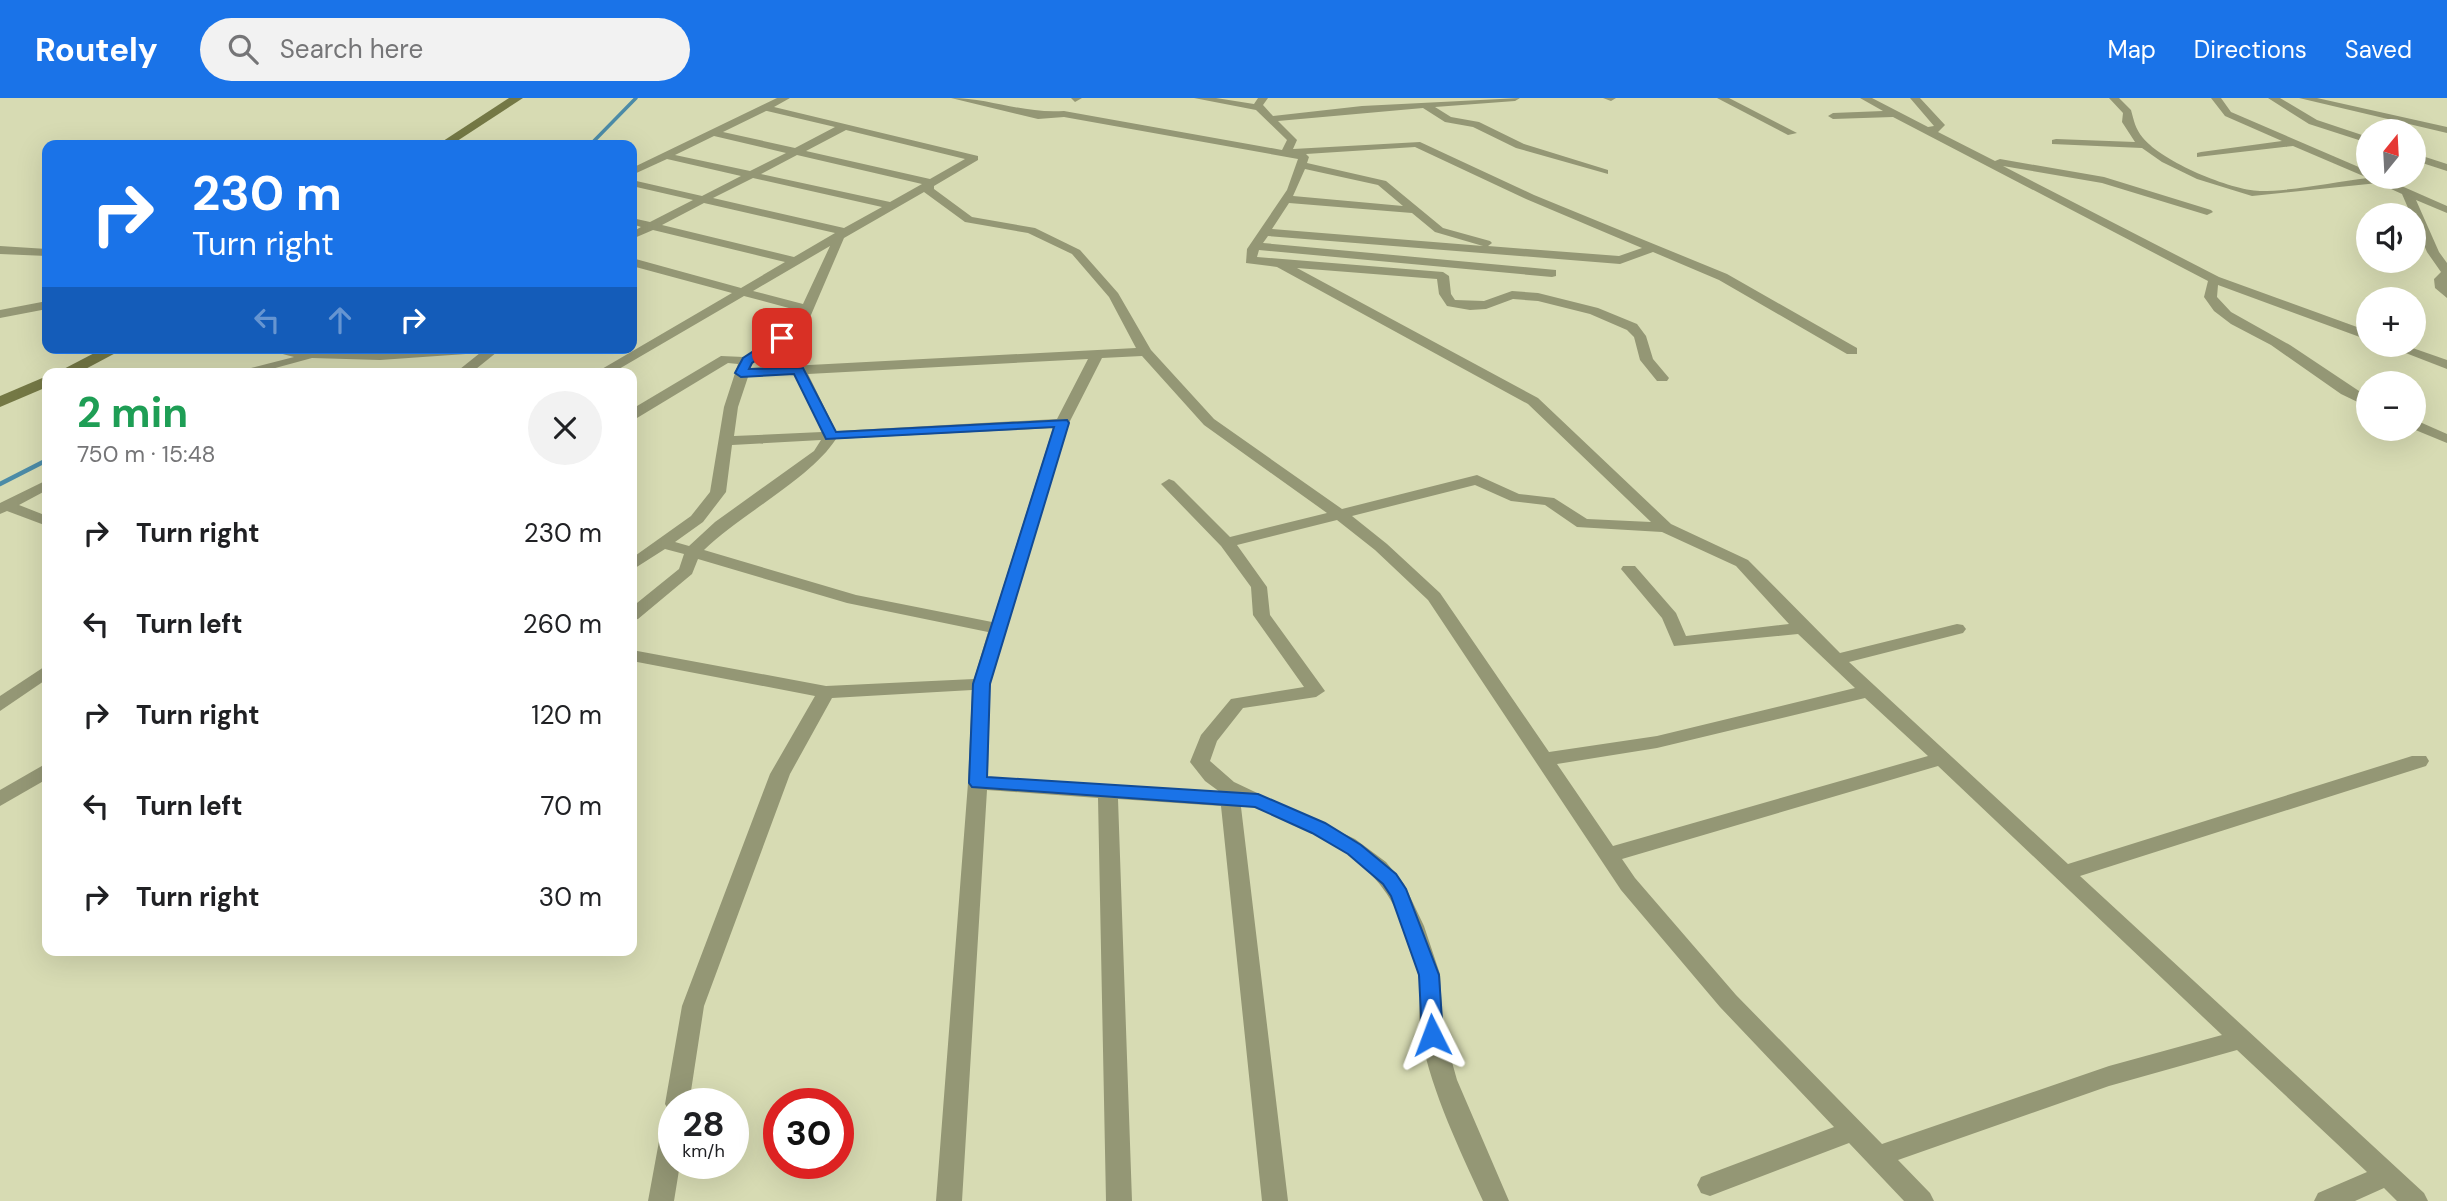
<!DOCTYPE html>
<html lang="en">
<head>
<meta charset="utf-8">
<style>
	body { margin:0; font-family:"DM Sans",sans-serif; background:#f2f2f2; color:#202124; height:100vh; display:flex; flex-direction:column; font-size:26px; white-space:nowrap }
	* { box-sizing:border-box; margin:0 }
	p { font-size:23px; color:#757577 }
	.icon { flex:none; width:38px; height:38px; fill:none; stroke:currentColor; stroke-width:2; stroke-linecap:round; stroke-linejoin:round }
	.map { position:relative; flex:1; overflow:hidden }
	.drawer { position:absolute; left:42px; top:270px; width:595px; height:588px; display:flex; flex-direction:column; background:#fff; border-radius:14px; box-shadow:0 7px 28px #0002 }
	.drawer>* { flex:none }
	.guide { position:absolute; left:42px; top:42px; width:595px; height:214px; border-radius:14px; box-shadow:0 7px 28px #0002; background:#1a73e8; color:#fff; overflow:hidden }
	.needle { width:46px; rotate:18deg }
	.fabs { position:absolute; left:2356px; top:21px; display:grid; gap:14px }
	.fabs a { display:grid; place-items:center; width:70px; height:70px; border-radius:50%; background:#fff; box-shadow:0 7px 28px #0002; font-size:35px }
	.speed { position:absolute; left:658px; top:990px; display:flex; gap:14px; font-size:35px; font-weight:700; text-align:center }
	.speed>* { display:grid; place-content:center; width:91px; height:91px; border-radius:50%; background:#fff; box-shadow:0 7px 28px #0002; line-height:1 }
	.speed small { font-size:18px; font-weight:400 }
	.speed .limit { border:10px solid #d22; background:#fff; color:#111 }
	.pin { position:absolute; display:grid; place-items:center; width:60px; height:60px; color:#fff; margin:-30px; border-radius:14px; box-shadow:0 4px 10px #0006 }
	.me { position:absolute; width:77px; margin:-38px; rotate:357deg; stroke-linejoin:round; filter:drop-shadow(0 0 5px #0008) }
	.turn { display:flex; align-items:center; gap:24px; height:147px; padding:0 35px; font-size:32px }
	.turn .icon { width:91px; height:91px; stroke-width:2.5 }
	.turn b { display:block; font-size:49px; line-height:60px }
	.lanes { display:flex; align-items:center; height:66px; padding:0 35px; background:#0003; justify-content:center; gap:35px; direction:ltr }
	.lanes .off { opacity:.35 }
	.round { display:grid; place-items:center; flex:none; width:74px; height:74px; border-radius:37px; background:#f2f2f2 }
	.headline { display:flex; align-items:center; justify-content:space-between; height:119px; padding:0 35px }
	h1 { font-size:42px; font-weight:700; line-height:52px; color:#1e9e55 }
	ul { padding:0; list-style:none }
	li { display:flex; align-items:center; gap:21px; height:91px; padding:0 35px }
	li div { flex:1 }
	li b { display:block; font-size:26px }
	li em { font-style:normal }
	header { display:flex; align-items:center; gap:42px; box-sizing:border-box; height:98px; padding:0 35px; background:#1a73e8; color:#fff }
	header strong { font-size:33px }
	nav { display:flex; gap:38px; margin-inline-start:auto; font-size:24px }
	.search { width:490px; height:63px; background:#f2f2f2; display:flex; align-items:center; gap:18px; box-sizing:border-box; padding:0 24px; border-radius:38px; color:#757577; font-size:26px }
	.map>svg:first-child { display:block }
</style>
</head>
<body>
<header>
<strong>Routely</strong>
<div class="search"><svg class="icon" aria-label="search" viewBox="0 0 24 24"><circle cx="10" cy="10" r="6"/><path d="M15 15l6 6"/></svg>Search here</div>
<nav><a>Map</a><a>Directions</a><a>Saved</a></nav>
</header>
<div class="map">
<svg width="2447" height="1103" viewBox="0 0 2447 1103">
	<rect width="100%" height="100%" fill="#d7dbb3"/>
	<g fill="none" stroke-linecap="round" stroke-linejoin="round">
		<path stroke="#4c8ba7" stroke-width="3.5" d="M590,47L636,0"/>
		<path stroke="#4c8ba7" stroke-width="4.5" d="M0,386L47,362"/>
		<g fill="#949775" fill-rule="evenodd">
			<path d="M777,0H790L774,9L978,58V62L934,88V91L972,119L1035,130L1080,152L1118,195L1151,252L1214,321L1342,411L1477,377L1519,396L1554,400L1587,421L1651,424L1528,306L1277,169L1246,165L1247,151L1287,92L1298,61L1064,19L1038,21L951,0C990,0 1024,16 1064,13L1282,52L1287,42L1256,12L1194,0H1216L1254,6L1258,0H1268L1263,7L1273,18L1362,8L1520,0L1515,3L1435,9L1451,19L1479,24L1524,46L1608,72V76L1516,50L1473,29L1445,24L1423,10L1278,23L1297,42L1293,51L1420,44L1534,97L1727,176L1857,250V256H1847L1719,182L1653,154L1620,166L1268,138L1263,145L1556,172V178L1552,179L1259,152L1257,159L1443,174L1449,178L1451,196L1455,202L1484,203L1512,193L1538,195L1598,210L1637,226L1646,238L1653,261L1669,280L1667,283H1657L1640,262L1634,239L1627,232L1590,216L1538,203L1513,201L1486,211L1470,212L1447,208L1439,196L1437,181L1297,170L1538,300L1671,426L1748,462L1840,555L1957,526L1963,527L1966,531L1963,535L1849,564L2068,766L2412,658H2426L2429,663L2426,668L2080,778L2424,1095L2428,1103H2397L2384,1090L2355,1103H2314L2318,1095L2367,1074L2237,952L2109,988L1898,1062L1930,1095L1934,1103H1904L1849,1045L1710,1098L1701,1095L1697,1087L1701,1079L1834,1029L1720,909L1621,792L1428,502L1375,452L1337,422L1237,447L1267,489L1270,517L1325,593L1316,599L1243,610L1217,643L1210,663L1234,684L1355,741L1386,764L1404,786L1424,828L1440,876L1443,932L1457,982L1509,1103H1483C1459,1050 1433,997 1421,939C1417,918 1422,897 1418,876C1395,767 1341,746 1247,706L1241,709L1288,1103H1262L1221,708L1118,701L1132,1103H1106L1098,700L987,692L962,1103H936L968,685L972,592L832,600L790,676L704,908L689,1006H674V1015L669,1013L665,1006L682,908L770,676L815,598L632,563V552L826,588L974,581L988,534L847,505L698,461L692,476L638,521L632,522V509L679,471L684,456L665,451L632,472V460L691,418L710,394L724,309L738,266L728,265L637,320L632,321V311L721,258L744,259L795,226L800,213L744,198L612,275H595L732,195L632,168V160L741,190L785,164L653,132L632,141V134L641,129L632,126V120L650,124L693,102L632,88V82L702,98L741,78L667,61L632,77V70ZM766,13H767L835,29L795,50L723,34ZM846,32L965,61L930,81L806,53ZM714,38L786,55L750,73L675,57ZM1415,49L1526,101L1642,150L1619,158L1488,148L1492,145L1490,143L1443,130L1386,83L1307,65L1309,59L1306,56ZM797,57L922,86L890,104L761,76ZM1305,71L1378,87L1403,108L1293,98ZM753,80L882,109L844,130L713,100ZM924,94L965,124L1028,135L1072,156L1109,199L1136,250L750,270L752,266L805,231L844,140ZM704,105L835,135L794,159L662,127ZM1289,105L1412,115L1435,134L1483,148L1272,131ZM830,148L803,206L753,193ZM1142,258L1204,327L1327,415L1230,439L1174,383L1169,381L1161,386L1221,448L1251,489L1253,517L1304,589L1231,601L1201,637L1190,664L1205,683L1220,694L988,679L990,586L1069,325L1102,260ZM1088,261L1057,321L836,333L808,276ZM794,276L822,334L734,338L738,309L748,279ZM1053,330L992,524L856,497L704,452C741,416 810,381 836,341ZM821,342L814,353L715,424L689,448L675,444L703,424L726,394L732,347ZM1475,387L1511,403L1545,407L1577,429L1662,434L1736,468L1789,526L1686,538L1676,515L1635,468H1623L1621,471L1662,520L1674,548L1798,536L1855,590L1657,638L1549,654L1440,495L1387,446L1352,418ZM1865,600L1928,658L1613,748L1557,666L1657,650ZM1938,668L2222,937L2109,968L1882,1046L1736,897L1635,780L1622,761Z"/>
			<path d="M1071,0H1082L1075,4Z"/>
			<path d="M1603,0H1616L1611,3Z"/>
			<path d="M1717,0H1729L1797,35L1788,37Z"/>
			<path d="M1860,0H1872L1928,29L1934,28L1910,0H1920L1945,27L1938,34L1995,63L2000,61L2104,79L2211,112L2213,114L2207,117L2102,85L2003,68L2219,179L2368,233V242L2218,187L2217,199L2231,214L2290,247L2368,299V309L2341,296L2271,247L2231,226L2214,213L2204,199L2208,183L1893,19L1833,21L1828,18L1833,15L1883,13Z"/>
			<path d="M2109,0H2119L2131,12C2134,23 2135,30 2143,40C2163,64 2230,92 2260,93C2295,93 2333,84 2368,80L2293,48L2197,59V55L2201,54L2282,43L2225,18L2211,0H2221L2231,14L2368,73V79H2381L2447,108V115L2416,102L2439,154L2447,165V200L2435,190L2434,181L2441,174L2427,154L2402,96L2378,85L2252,98L2197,81L2162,64L2142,50L2052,46V42L2056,41L2135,44L2122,24L2123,15Z"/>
			<path d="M2268,0H2280L2317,22L2368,39V45L2309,26Z"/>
			<path d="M2299,0H2317L2447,29V35Z"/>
			<path d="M2413,55L2447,66V73L2413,62Z"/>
			<path d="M0,148L47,151V158L0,156Z"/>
			<path d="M47,203V211L0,220V212Z"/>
			<path d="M2385,247H2404L2447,262V271Z"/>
			<path d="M260,250L352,254L502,250L471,275H455L480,255L380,262L312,260L257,275H231L294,259Z"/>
			<path d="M2413,321L2447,336V345L2413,331Z"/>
			<path d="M47,382V392L19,407L47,418V428L7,413L0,416V405Z"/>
			<path d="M47,567V581L0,613V598Z"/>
			<path d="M47,665V681L0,708V692Z"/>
			<path d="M674,1016V1066H680L674,1103H648L662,1027L665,1019Z"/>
		</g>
		<g fill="#747845" fill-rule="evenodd">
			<path d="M509,0H523L451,47H437Z"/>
			<path d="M104,250H125L78,275H56Z"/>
			<path d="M47,278V289L0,309V298Z"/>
		</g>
	</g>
	<path fill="#1a73e8" stroke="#114b97" stroke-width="2" d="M778,237L788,240L752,265L749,271L803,270L836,334L1067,322L1069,325L990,586L987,679L1258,696L1325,725L1361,747L1396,776L1406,791L1439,877L1443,937L1439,943L1432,946L1425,943L1422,937L1419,877L1391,798L1383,786L1348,756L1312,735L1255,709L972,689L969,685L973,586L1054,329L826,341L794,276L741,279L735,275L743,260Z"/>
</svg>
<div class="fabs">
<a><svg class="needle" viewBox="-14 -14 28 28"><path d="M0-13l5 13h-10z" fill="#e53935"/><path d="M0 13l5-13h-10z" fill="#757577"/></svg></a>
<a><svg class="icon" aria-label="sound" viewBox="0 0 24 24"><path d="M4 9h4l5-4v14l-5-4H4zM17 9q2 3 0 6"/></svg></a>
<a>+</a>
<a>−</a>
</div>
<div class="speed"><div>28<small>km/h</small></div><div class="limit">30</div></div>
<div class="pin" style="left:782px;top:240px;background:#d93025"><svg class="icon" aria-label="arrive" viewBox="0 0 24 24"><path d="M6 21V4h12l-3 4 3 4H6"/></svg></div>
<svg class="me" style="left:1432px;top:937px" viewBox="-20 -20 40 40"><path d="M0-17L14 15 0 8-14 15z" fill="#1a73e8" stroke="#fff" stroke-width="4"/></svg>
<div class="guide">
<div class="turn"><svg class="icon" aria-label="right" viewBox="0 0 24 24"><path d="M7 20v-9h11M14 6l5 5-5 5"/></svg><div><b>230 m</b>Turn right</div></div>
<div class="lanes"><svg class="icon off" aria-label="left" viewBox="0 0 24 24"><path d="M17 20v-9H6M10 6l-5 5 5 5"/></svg><svg class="icon off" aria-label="ahead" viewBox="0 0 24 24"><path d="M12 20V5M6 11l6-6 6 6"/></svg><svg class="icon" aria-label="right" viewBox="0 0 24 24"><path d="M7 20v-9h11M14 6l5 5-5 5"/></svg></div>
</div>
<section class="drawer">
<div class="headline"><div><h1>2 min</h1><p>750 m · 15:48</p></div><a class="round"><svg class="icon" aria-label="close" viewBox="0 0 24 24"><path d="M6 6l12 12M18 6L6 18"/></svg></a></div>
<ul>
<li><svg class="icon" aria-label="right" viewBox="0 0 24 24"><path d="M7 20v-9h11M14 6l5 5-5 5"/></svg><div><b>Turn right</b></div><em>230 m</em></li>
<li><svg class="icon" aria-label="left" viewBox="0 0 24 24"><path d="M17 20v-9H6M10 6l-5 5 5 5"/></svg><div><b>Turn left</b></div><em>260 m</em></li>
<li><svg class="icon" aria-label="right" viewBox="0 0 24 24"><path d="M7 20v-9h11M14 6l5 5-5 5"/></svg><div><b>Turn right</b></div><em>120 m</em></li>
<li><svg class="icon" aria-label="left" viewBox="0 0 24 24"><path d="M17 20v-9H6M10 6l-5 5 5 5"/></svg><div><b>Turn left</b></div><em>70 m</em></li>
<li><svg class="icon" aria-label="right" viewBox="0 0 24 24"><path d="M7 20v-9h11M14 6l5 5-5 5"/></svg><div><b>Turn right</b></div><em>30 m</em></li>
</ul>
</section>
</div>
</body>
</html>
